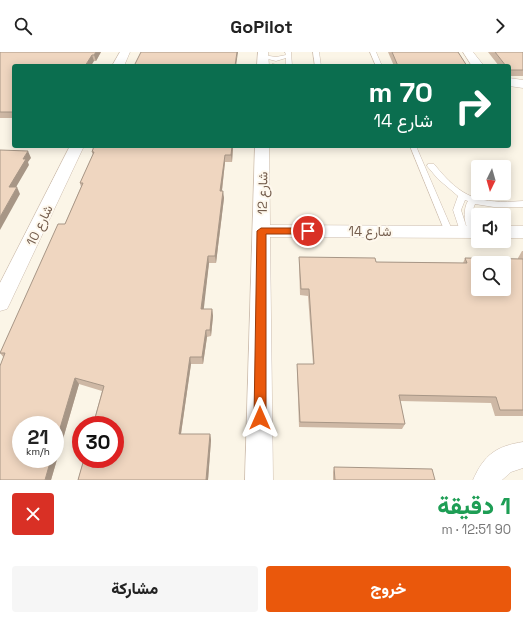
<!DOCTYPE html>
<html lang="ar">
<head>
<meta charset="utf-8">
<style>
	body { margin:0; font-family:"Space Grotesk",Vazirmatn,sans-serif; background:#f6f6f6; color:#222; direction:rtl; height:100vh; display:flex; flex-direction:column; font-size:15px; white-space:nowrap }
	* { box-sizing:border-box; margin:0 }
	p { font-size:13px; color:#767676 }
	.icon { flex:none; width:22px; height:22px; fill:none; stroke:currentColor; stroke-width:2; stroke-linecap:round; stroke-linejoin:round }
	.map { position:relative; height:428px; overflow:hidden; direction:ltr }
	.side { display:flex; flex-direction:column; background:#fff; flex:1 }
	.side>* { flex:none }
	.hud { position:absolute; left:12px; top:12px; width:499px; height:84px; border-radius:4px; box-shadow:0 2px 10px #0003; direction:rtl; background:#0b6e4f; color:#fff; overflow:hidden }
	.needle { width:26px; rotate:185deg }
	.fabs { position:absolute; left:471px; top:108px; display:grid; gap:8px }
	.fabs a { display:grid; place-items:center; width:40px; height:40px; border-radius:4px; background:#fff; box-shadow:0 2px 10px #0003; font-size:20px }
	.speed { position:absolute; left:12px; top:364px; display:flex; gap:8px; font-size:20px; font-weight:700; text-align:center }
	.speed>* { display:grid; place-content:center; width:52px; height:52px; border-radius:50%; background:#fff; box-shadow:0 2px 10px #0003; line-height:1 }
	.speed small { font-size:10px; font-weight:400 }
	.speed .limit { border:6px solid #d22; background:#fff; color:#111 }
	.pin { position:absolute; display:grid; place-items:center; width:34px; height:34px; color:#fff; margin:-17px; border:2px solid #fff; border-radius:50%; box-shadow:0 1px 4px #0007 }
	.me { position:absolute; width:44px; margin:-22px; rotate:0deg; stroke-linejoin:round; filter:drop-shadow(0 0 3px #0008) }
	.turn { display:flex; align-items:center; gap:14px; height:84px; padding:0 12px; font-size:18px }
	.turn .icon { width:52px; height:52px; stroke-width:2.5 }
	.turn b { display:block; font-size:28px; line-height:34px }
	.round { display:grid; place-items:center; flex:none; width:42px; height:42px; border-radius:4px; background:#f6f6f6 }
	.headline { display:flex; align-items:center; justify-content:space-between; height:68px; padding:0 12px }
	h1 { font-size:24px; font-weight:800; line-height:30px; color:#1e9e55 }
	.cta { display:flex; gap:8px; margin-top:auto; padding:8px 12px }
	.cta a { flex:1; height:46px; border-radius:4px; background:#ea580c; color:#fff; font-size:16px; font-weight:800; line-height:46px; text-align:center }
	.cta a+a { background:#f6f6f6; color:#222 }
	header { display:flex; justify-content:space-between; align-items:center; height:52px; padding:0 12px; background:#fff; font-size:18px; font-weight:800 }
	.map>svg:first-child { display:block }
</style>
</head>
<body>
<header><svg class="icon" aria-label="forward" viewBox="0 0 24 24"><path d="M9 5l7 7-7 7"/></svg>GoPilot<svg class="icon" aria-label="search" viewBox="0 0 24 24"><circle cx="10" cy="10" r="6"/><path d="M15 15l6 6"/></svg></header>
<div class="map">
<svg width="523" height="428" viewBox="0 0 523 428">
	<rect width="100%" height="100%" fill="#fbf5e7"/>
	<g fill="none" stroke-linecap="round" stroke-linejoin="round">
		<g stroke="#cdbdae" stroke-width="1">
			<g id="service">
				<path d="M285,0H291L292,14H286V6L276,9L260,5L263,3L276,5L286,3Z"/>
				<path d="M313,0H319L321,14H315Z"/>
				<path d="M370,0H376L382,14H376Z"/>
				<path d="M273,12L281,14H270Z"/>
				<path d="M410,94H416L453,180L452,182L449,183L445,180Z"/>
				<path d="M428,112H434C462,147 479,152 523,149V155H494L475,152L472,160L478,180L474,183C464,179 462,158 468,149L465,148L461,158L468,180L464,183L461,182L453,158L458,144L438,127L427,114Z"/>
			</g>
		</g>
		<g stroke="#cdbdae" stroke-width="1">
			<g id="minor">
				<path d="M120,0H130L124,14H112Z"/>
				<path d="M258,0H268L269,14H257Z"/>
				<path d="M463,0H473L484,14H472Z"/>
				<path d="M509,26L523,28V36L509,34Z"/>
				<path d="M70,94H84L10,251L7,257L0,259V231Z"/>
				<path d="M255,94H269L270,173L478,174V186L270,185L273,428H245Z"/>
				<rect x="504" y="174" width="19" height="12"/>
				<path d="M523,390V416L511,420L502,428H473C484,403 496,394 523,390Z"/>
			</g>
		</g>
		<use href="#service" fill="#fff" fill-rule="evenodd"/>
		<use href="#minor" fill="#fff" fill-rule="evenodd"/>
	</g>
	<g fill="#ceb8a5">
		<path d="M0,0H101L96,9L14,14V66H0Z"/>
		<path d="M388,0H458L467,14H394Z"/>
		<path d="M488,0H523V24H509V14H499Z"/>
		<path d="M233,94L232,110H225L222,139L224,146L216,211H209L203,257H212L213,264L211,284L207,285L203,312H191L181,382H210L211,388L208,428H78L102,339L79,332L51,428H0L4,306L0,301L65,172L81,135L80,131L93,103L92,100Z"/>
		<path d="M522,199H523V364H495L491,351L400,349L405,372L402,377L299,375L297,319V312H313L308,244L300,243L299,212V205L376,210L463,211L465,206L518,207V206Z"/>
		<path d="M334,415L435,428H333V420Z"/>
	</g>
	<g fill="#a79686">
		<path d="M96,0H101L96,9L94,3Z"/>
		<path d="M237,0H238L236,14H235Z"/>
		<path d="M92,3L94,9L91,14H85Z"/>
		<path d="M232,94H233L232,110L231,103Z"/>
		<path d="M28,99L31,106L28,110L29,113L12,142L9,135L23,107Z"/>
		<path d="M225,103V110L221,146L220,139Z"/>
		<path d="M17,135L20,142L0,178V165Z"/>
		<path d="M223,139L224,146L216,211L215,204Z"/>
		<path d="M208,204L209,211L203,264L201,257Z"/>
		<path d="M212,257L213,264L211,284L210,278Z"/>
		<path d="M206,278L207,285L203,312L202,305Z"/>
		<path d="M190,305L191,312L180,388L179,382Z"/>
		<path d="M75,326L79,332L51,428H45L51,407H55V393Z"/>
		<path d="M210,382L211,388L208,428H206Z"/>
	</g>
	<g fill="#efd6c0" stroke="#a79686" fill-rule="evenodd">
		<path d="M0,0H96L94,3H92L85,14H14V60H0Z"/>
		<path d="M141,0H237L235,14H134Z"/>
		<path d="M392,0H458L467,14H398Z"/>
		<path d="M495,0H523V18H509V14H506Z"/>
		<path d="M94,94H232L231,103H225L220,139H223L215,204H208L201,257H212L210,278H206L202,305H190L179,382H210L206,428H78L84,407H115V373H93L104,334L75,326L55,393V373H21V407H51L45,428H0V314L5,301H0L58,172H65L83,131H80L94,100H92Z"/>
		<path d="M0,98L28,99L23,107H26L9,135H17L0,165Z"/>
		<path d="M299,205L375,206L376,210L467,211L465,206L523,207V358H500L496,345L399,343L405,372L300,370L297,312H314L309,237H301ZM478,211H504V237H478Z"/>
		<path d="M334,415L432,417L435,428H335Z"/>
	</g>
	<path fill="#ea580c" stroke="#983908" d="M261,176H308L313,179L308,182H266V366L264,370L260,371L256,370L254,366L257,179Z"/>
	<g text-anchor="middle" stroke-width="4" stroke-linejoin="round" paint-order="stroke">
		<g font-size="13" fill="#745d4d" stroke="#fef8ed">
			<text transform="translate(262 141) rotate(-89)" y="5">شارع 12</text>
			<text transform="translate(39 173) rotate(-64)" y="5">شارع 10</text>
			<text x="370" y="184">شارع 14</text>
		</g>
	</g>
</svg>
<div class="fabs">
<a><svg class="needle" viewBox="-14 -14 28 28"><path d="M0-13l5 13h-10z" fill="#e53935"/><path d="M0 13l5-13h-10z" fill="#767676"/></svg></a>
<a><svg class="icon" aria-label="sound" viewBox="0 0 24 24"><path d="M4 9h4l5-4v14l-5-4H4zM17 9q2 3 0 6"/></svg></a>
<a><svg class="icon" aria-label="search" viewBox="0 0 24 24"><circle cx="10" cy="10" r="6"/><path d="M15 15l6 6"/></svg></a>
</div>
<div class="speed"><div>21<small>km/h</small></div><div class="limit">30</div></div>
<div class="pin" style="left:308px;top:179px;background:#d93025"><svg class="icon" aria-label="arrive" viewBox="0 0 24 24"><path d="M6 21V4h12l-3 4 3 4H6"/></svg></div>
<svg class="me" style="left:260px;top:366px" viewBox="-20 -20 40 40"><path d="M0-17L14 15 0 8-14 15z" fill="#ea580c" stroke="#fff" stroke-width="4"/></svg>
<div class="hud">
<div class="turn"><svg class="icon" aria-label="right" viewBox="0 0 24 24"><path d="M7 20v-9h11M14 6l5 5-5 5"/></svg><div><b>70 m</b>شارع 14</div></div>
</div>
</div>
<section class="side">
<div class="headline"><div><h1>1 دقيقة</h1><p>90 m · 12:51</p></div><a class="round" style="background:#d93025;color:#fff"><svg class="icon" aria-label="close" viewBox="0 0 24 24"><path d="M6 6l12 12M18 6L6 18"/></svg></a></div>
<div class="cta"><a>خروج</a><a>مشاركة</a></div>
</section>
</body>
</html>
